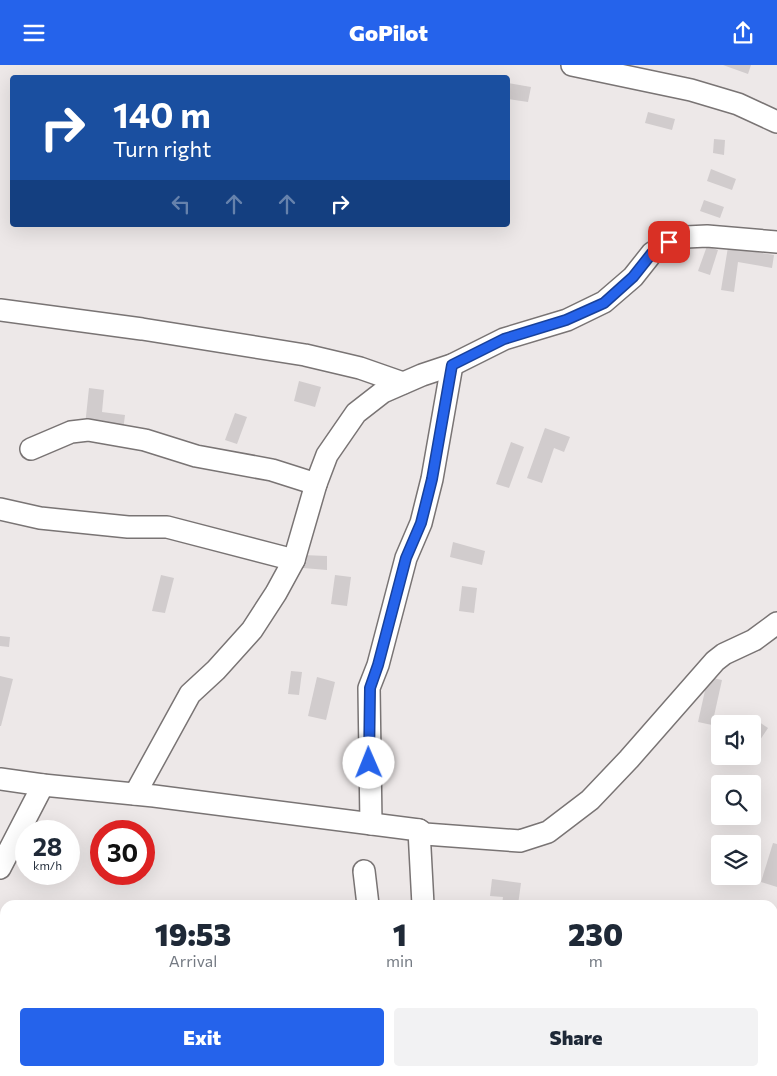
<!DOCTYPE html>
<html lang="en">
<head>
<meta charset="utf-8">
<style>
	body { margin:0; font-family:Commissioner,sans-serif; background:#f2f2f3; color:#1f2937; height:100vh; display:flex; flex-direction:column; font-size:19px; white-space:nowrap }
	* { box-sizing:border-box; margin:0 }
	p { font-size:16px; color:#747a83 }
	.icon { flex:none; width:28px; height:28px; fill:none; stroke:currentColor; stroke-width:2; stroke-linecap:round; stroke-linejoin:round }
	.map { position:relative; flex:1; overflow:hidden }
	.side { position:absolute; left:0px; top:835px; width:778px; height:176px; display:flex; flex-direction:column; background:#fff; border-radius:15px 15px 0 0; box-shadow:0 5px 20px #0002 }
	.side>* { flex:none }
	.top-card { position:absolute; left:10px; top:10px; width:500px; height:152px; border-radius:5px; box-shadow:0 5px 20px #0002; background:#1a4fa0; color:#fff; overflow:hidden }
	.controls { position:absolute; left:711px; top:650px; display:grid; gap:10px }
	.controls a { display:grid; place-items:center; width:50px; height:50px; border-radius:5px; background:#fff; box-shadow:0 5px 20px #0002; font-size:25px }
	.speed { position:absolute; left:15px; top:755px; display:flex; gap:10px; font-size:25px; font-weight:700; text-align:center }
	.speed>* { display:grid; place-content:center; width:65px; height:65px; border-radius:50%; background:#fff; box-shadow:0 5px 20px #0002; line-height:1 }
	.speed small { font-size:12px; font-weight:400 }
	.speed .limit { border:8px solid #d22; background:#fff; color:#111 }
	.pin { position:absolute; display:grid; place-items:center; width:42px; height:42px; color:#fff; margin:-21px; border-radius:10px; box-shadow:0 2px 8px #0006 }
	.me { position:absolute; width:55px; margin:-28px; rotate:359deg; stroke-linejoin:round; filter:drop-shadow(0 0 4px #0008) }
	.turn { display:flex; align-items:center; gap:18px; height:105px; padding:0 20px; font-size:22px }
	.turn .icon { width:65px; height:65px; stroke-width:2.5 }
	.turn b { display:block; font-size:35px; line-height:42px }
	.lanes { display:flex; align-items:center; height:48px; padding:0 20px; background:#0003; justify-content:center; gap:25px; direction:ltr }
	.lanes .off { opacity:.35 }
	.eta { display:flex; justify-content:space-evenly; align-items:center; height:85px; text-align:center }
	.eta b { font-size:30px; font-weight:800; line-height:35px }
	.action { display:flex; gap:10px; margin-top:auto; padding:10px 20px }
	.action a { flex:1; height:58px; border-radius:5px; background:#2563eb; color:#fff; font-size:20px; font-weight:800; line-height:58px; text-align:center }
	.action a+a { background:#f2f2f3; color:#1f2937 }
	header { display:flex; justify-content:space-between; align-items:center; height:65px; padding:0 20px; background:#2563eb; color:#fff; font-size:22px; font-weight:800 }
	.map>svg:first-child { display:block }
</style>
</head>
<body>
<header><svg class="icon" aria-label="menu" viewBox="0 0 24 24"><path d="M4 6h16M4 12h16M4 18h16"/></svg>GoPilot<svg class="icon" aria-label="share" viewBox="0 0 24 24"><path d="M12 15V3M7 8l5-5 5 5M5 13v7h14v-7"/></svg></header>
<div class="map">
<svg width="777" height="1011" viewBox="0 0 777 1011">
	<rect width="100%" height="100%" fill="#ede8e8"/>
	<g fill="#d1cccd">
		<path d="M723,0H751L748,9Z"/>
		<path d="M508,18L531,22L528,37L508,34Z"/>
		<path d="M648,47L675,54L672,65L645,58Z"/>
		<path d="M714,74L725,75L724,90L713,88Z"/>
		<path d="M711,104L736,114L732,125L707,116Z"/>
		<path d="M704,135L724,142L720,153L700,146Z"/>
		<path d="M707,181L718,185L710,210L698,206Z"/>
		<path d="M728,182L774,190L772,203L738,197L734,227L721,225Z"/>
		<path d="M299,316L321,322L315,342L294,336Z"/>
		<path d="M89,323L104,325L102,347L125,350L123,366L85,361Z"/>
		<path d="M235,348L247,352L237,379L225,375Z"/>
		<path d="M545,363L570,372L564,387L554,383L542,418L527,413Z"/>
		<path d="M511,377L524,382L509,423L496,419Z"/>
		<path d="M453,477L485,486L482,500L450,492Z"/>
		<path d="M303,490L327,491V505L303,503Z"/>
		<path d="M161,510L174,513L165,548L152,546Z"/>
		<path d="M335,510L351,512L347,541L331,539Z"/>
		<path d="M462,521L477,523L474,548L459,546Z"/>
		<path d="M0,571L10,572L9,582L0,581Z"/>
		<path d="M291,606L302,607L299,630L288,629Z"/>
		<path d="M0,611L13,614L1,661H0Z"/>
		<path d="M317,612L335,617L326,655L308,651Z"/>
		<path d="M708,612L722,615L712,660L698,657Z"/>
		<path d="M759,657L768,663L752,687V667Z"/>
		<path d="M773,778L777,779V822L761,817Z"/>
		<path d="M492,814L521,818L518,840H502L503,832L490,831Z"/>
		<path d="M485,1006H505L504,1011H484Z"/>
	</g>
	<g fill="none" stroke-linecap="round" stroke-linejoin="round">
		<g stroke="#797474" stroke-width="24">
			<g id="street">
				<path d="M572,0L691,25L738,39L777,57"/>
				<path d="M0,245L142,264L305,290L360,303L403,318"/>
				<path d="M31,384L71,367L88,365L145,375L196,391L272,405L316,419"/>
				<path d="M0,444L40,453L128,462H167L294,495"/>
				<path d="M0,714L43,720L154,731L419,765L423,840"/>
				<path d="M135,729L190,629L216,605L252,565L276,528L294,495L316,419L327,390L356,348L383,327L422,310L452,300L504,274L567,255L604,237L633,212L652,188L669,177L686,172L707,171L777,177"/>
				<path d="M371,759L369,623L378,600L406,493L421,458L432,414L452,300"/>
				<path d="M419,765L425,769L520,776L548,767L590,735L629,694L715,596L724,589L754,575L777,558"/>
				<path d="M0,803L43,720"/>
				<path d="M364,806L368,840"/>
				<path d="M398,1006V1011"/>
				<path d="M426,1011V1006"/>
			</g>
		</g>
		<use href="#street" stroke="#fff" stroke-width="21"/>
	</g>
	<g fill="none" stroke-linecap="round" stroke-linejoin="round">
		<g stroke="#184099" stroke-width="12">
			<path id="route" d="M369,698L370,623L378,600L406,493L421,458L432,414L452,300L504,274L566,255L604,238L633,212L652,188L669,177"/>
		</g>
		<use href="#route" stroke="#2563eb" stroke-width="9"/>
	</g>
</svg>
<div class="controls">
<a><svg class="icon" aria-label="sound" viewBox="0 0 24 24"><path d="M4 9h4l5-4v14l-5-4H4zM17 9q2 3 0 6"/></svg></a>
<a><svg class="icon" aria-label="search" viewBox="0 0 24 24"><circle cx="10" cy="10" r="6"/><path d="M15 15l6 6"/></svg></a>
<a><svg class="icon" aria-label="layers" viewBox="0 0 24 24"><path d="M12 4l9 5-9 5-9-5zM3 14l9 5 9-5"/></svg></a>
</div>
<div class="speed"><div>28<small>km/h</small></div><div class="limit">30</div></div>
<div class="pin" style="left:669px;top:177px;background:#d93025"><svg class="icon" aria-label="arrive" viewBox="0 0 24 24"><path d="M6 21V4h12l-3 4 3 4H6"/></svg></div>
<svg class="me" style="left:369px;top:698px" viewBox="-20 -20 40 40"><circle r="19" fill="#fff"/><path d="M0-13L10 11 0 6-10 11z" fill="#2563eb"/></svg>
<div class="top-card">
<div class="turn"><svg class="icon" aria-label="right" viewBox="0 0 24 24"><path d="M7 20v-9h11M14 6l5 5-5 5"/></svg><div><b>140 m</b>Turn right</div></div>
<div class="lanes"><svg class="icon off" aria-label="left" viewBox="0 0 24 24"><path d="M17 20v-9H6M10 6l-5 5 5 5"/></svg><svg class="icon off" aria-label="ahead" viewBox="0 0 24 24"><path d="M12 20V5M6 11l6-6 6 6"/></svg><svg class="icon off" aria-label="ahead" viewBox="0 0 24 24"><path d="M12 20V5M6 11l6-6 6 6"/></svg><svg class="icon" aria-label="right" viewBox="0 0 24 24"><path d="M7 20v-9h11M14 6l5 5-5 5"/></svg></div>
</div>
<section class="side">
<div class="eta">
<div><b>19:53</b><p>Arrival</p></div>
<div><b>1</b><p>min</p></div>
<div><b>230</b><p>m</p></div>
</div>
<div class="action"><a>Exit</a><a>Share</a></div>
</section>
</div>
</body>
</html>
